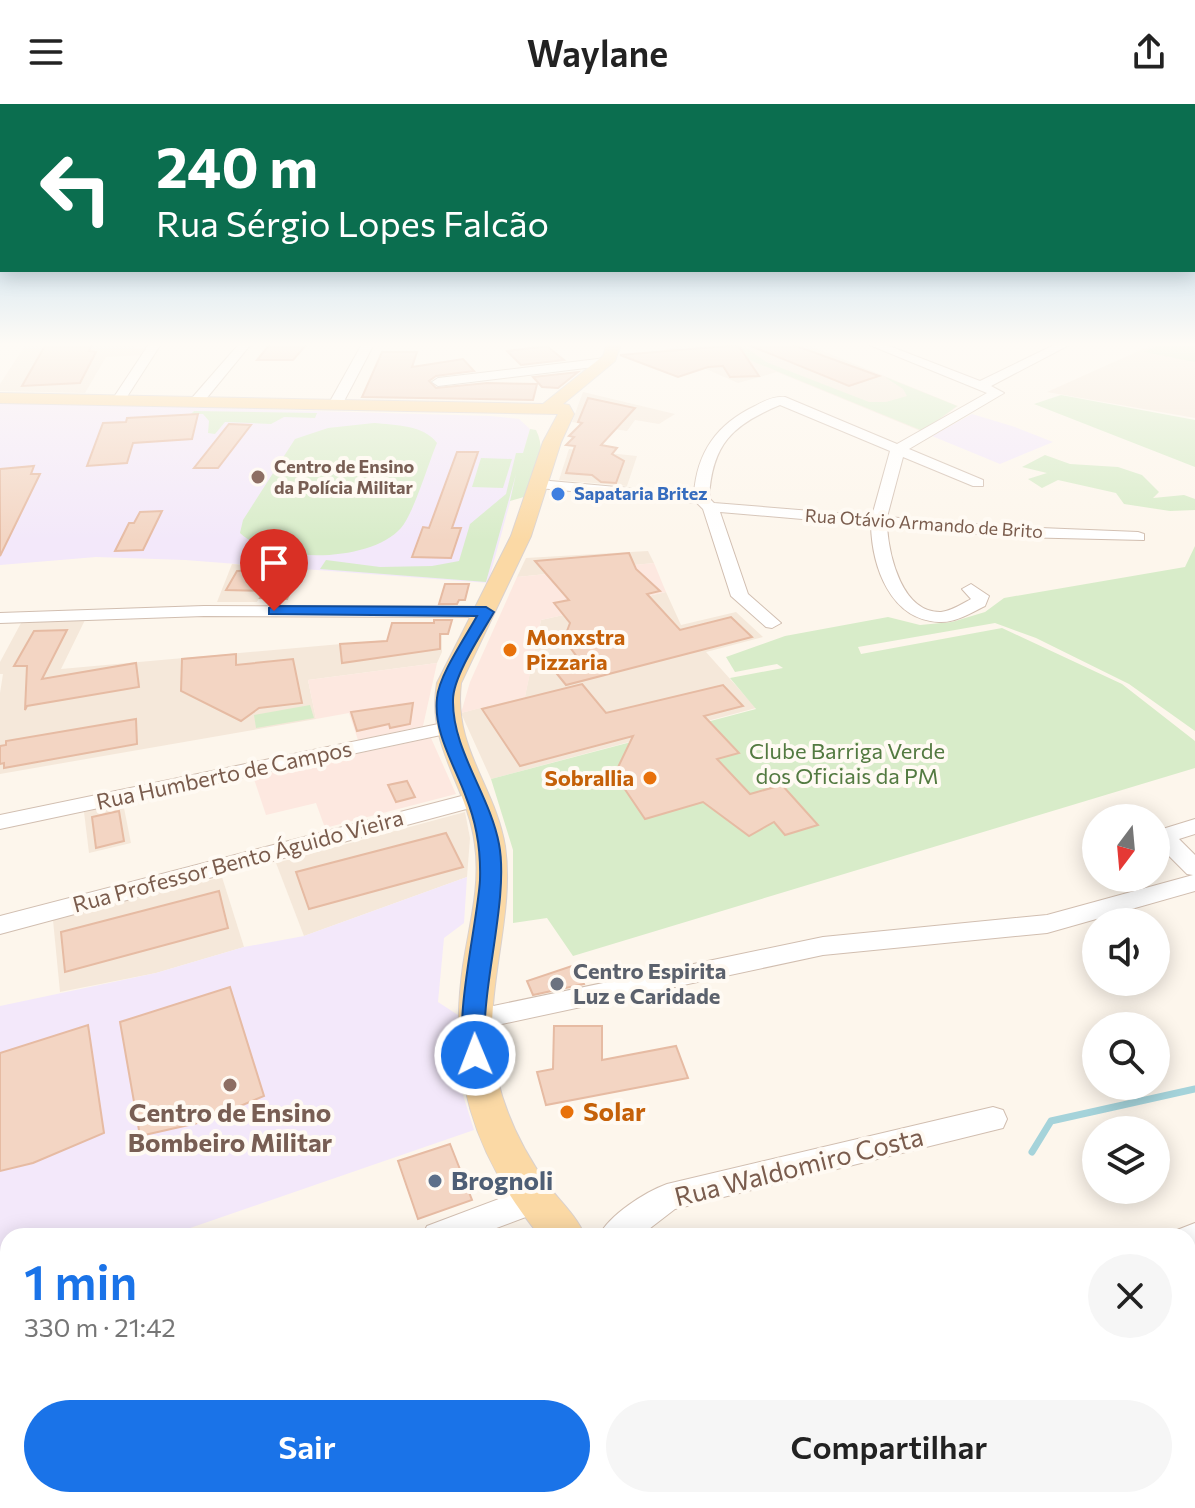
<!DOCTYPE html>
<html lang="pt">
<head>
<meta charset="utf-8">
<style>
	body { margin:0; font-family:Commissioner,sans-serif; background:#f6f6f6; color:#222; height:100vh; display:flex; flex-direction:column; font-size:30px; white-space:nowrap }
	* { box-sizing:border-box; margin:0 }
	p { font-size:26px; color:#767676 }
	.icon { flex:none; width:44px; height:44px; fill:none; stroke:currentColor; stroke-width:2; stroke-linecap:round; stroke-linejoin:round }
	.map { position:relative; flex:1; overflow:hidden }
	.side { position:absolute; left:0px; top:1124px; width:1196px; height:280px; display:flex; flex-direction:column; background:#fff; border-radius:24px 24px 0 0; box-shadow:0 4px 20px #0003 }
	.side>* { flex:none }
	.top-card { position:absolute; left:0px; top:0px; width:1196px; height:168px; box-shadow:0 4px 20px #0003; background:#0b6e4f; color:#fff; overflow:hidden }
	.needle { width:52px; rotate:196deg }
	.fabs { position:absolute; left:1082px; top:700px; display:grid; gap:16px }
	.fabs a { display:grid; place-items:center; width:88px; height:88px; border-radius:50%; background:#fff; box-shadow:0 4px 20px #0003; font-size:40px }
	.pin { position:absolute; display:grid; place-items:center; width:68px; height:68px; color:#fff; margin:-82px -34px; border-radius:50% 50% 50% 0; rotate:-45deg; box-shadow:0 0 8px #0007 }
	.pin .icon { rotate:45deg }
	.me { position:absolute; width:88px; margin:-44px; rotate:359deg; stroke-linejoin:round; filter:drop-shadow(0 0 6px #0008) }
	.turn { display:flex; align-items:center; gap:28px; height:168px; padding:0 24px; font-size:36px }
	.turn .icon { width:104px; height:104px; stroke-width:2.5 }
	.turn b { display:block; font-size:56px; line-height:68px }
	.round { display:grid; place-items:center; flex:none; width:84px; height:84px; border-radius:42px; background:#f6f6f6 }
	.summary { display:flex; align-items:center; justify-content:space-between; height:136px; padding:0 24px }
	h1 { font-size:48px; font-weight:600; line-height:60px; color:#1a73e8 }
	.button { display:flex; gap:16px; margin-top:auto; padding:16px 24px }
	.button a { flex:1; height:92px; border-radius:48px; background:#1a73e8; color:#fff; font-size:32px; font-weight:600; line-height:92px; text-align:center }
	.button a+a { background:#f6f6f6; color:#222 }
	header { display:flex; justify-content:space-between; align-items:center; height:104px; padding:0 24px; background:#fff; font-size:36px; font-weight:600 }
	.map>svg:first-child { display:block }
</style>
</head>
<body>
<header><svg class="icon" aria-label="menu" viewBox="0 0 24 24"><path d="M4 6h16M4 12h16M4 18h16"/></svg>Waylane<svg class="icon" aria-label="share" viewBox="0 0 24 24"><path d="M12 15V3M7 8l5-5 5 5M5 13v7h14v-7"/></svg></header>
<div class="map">
<svg width="1195" height="1404" viewBox="0 0 1195 1404">
	<rect width="100%" height="100%" fill="#fdf6ec"/>
	<g fill="#f5e8da">
		<path d="M26,240H136L134,245L148,244L144,251L106,253L85,289L0,287V280Z"/>
		<path d="M686,240H823L813,243L958,302L923,328L777,268L738,279L663,246Z"/>
		<path d="M1154,240H1195V314L1047,288Z"/>
		<path d="M583,288L675,310L659,320L635,316L627,327L572,318Z"/>
		<path d="M569,345L637,352L627,382L559,376Z"/>
		<path d="M648,447L654,459L517,473L526,454Z"/>
		<path d="M232,460L275,463L257,498H217Z"/>
		<path d="M666,488L681,521L736,508L763,533L706,548L756,604L491,675L461,609L525,592L541,516Z"/>
		<path d="M85,516L61,565L442,531V548L437,559L308,576L316,615L0,670V589L3,570H0V558L21,519Z"/>
		<path d="M123,699L131,739L89,749L84,708Z"/>
		<path d="M465,708L470,734L467,773L304,832L276,759Z"/>
		<path d="M222,773L244,843L156,869L60,888L53,816Z"/>
	</g>
	<g fill="#fde8e0">
		<path d="M654,459L666,488L541,516L525,593L461,609L470,578L517,473Z"/>
		<path d="M437,559L423,622L358,636L349,609L316,615L308,576Z"/>
		<path d="M431,634L456,690L325,724L316,699L266,711L253,672Z"/>
		<path d="M850,1396H1152L1159,1404H854Z"/>
	</g>
	<g fill="#f3e8fa">
		<path d="M0,298L490,312L519,315L530,325L488,479L185,456L96,453L0,461Z"/>
		<path d="M972,310L1015,323L1053,338L1000,360L932,332Z"/>
		<path d="M467,773L464,819L444,834L438,898L458,911L455,942L458,975L474,1026L167,1132H8V1187L0,1190V902L156,869L244,843L304,832Z"/>
	</g>
	<g fill="#d8ecc9">
		<path d="M1163,240H1195V258L1144,248Z"/>
		<path d="M733,243L747,244L766,258L869,298H886L907,292L903,285L885,273L957,302L923,327L752,257L735,247Z"/>
		<path d="M1061,291L1195,316V363L1034,300Z"/>
		<path d="M194,307L317,309L315,314L284,313L271,320L225,318L215,330L208,329L209,317L203,310H191Z"/>
		<path d="M374,319C395,321 424,321 437,339C428,360 414,409 401,424C370,459 273,460 240,429L243,416L295,335L328,324Z"/>
		<path d="M530,325L536,326C547,348 537,369 531,391L510,397L516,370L486,478L320,465L326,456L380,463L432,462L459,457L470,420L506,390L516,349H523Z"/>
		<path d="M1045,351L1070,360L1118,363L1142,371L1159,388L1153,394L1184,391L1195,395V406L1170,407L1124,400L1116,389L1058,376L1042,384L1028,375L1047,369L1022,363Z"/>
		<path d="M481,354L512,355L503,384L472,383Z"/>
		<path d="M1195,442V627L1129,580L1036,534L995,519L858,543L861,550L1002,524L1122,580L1195,637V664L573,852L547,814L513,819V746L491,675L756,605L730,574L783,564L777,560L735,568L726,553L785,532L888,513L920,521L952,518L985,508L1004,494L1185,463Z"/>
		<path d="M310,601L314,614L256,624L254,611Z"/>
		<path d="M1195,1189V1404H1159L1152,1396H1188V1193Z"/>
	</g>
	<g fill="none" stroke-linecap="round" stroke-linejoin="round">
		<path stroke="#a5d3da" stroke-width="7" d="M1032,1048L1051,1017L1195,985"/>
	</g>
	<g fill="#f3d5c3" stroke="#e6bba3" stroke-width="2">
		<path d="M46,240H92L89,247L96,248L80,279L22,282Z"/>
		<path d="M270,240H307L293,256H257Z"/>
		<path d="M746,240H791L879,272L849,282Z"/>
		<path d="M738,241L759,272L730,273L723,262L708,263L678,273L620,251Z"/>
		<path d="M547,242L564,256L521,261L507,247Z"/>
		<path d="M382,248H417L412,263L463,255L474,267L436,272L429,277L436,284L487,279L537,280L533,296L362,293Z"/>
		<path d="M578,268L558,284L542,283L533,273Z"/>
		<path d="M588,294L635,304L601,341L617,344L612,350L624,357L616,379L601,378L592,371L566,369L575,342L566,341L574,333L569,332L582,319L578,318Z"/>
		<path d="M198,310L192,335L133,339L127,359L87,362L103,319L126,318L127,314Z"/>
		<path d="M229,320L251,321L218,364H194Z"/>
		<path d="M457,348H478L452,424H461L451,454L412,453L423,423L429,424Z"/>
		<path d="M34,362L31,370H40L0,452V365Z"/>
		<path d="M162,407L143,446L115,447L129,419H134L140,408Z"/>
		<path d="M629,449L636,465L660,487L647,490L680,526L731,513L752,533L566,581L549,560L577,553L564,535L570,519L554,499L569,496L535,457Z"/>
		<path d="M275,466H301L287,495L260,494L264,487L226,486L237,467Z"/>
		<path d="M445,480H469L465,496H459L457,500H439Z"/>
		<path d="M434,516H452L448,530H440V545L342,559L340,540L387,537L392,519H434Z"/>
		<path d="M67,526L42,575L136,559L139,583L27,602L25,606L27,562H14L34,527Z"/>
		<path d="M236,550V561L293,555L302,599L259,604L241,617L181,587L182,555Z"/>
		<path d="M582,580L606,609L723,581L743,602L704,612L739,649L717,655L750,690L782,681L818,721L785,731L774,718L749,732L703,698L645,715L622,681L609,682L633,632L520,662L482,605Z"/>
		<path d="M413,599L410,620L390,624L389,620L357,627L351,608Z"/>
		<path d="M136,615L137,640L4,664V659L0,660V642L6,641V637Z"/>
		<path d="M407,677L415,693L396,698L388,681Z"/>
		<path d="M119,707L124,737L96,744L92,713Z"/>
		<path d="M446,729L463,763L309,805L296,768Z"/>
		<path d="M219,787L228,824L65,868L61,828Z"/>
		<path d="M575,861L584,880L533,891L527,877Z"/>
		<path d="M230,883L264,992L202,1018L140,1032L120,918Z"/>
		<path d="M88,921L104,1029L33,1059L0,1067V949Z"/>
		<path d="M554,922H602V956L676,942L688,974L546,1001L537,968L553,965Z"/>
		<path d="M450,1040L472,1096L418,1115L398,1057Z"/>
	</g>
	<g fill="none" stroke-linecap="round" stroke-linejoin="round">
		<g stroke="#d1beb0" stroke-width="2">
			<g id="minor">
				<path d="M149,240H161L123,299H113L112,296Z"/>
				<path d="M239,240H251L201,301H191V295Z"/>
				<path d="M362,240H374L342,301L330,304L328,301Z"/>
				<path d="M867,240H884L980,277L1056,240H1071L991,282L1004,289L909,345L983,376V382H973L903,353L887,413L1013,423L1138,428L1144,430V436L1013,433L887,422C889,452 902,509 941,508C951,507 962,500 971,495L962,485L971,480L989,492L985,502C971,509 955,519 939,518C890,516 872,462 871,421L720,408L748,490L781,519L772,524L766,523L731,492L703,405L697,399L539,384L532,380L539,376L694,390C697,348 717,320 755,302C764,297 774,292 785,293L897,340L987,289ZM780,301L890,347L872,412L714,399L709,394C712,340 732,321 780,301Z"/>
				<path d="M606,254L610,255V261L438,282L432,278L438,274Z"/>
				<path d="M204,502L486,503L495,508L486,513L204,512L0,519V509Z"/>
				<path d="M448,618L458,624L455,628L0,725V711Z"/>
				<path d="M477,688L485,690L488,695L485,700L0,830V812Z"/>
				<path d="M1195,715V730L1179,735L1195,751V787L1047,829L823,851L474,926L465,923L461,916L465,909L474,906L823,833L1047,811L1193,771L1187,770L1156,739V727Z"/>
				<path d="M993,1003L1003,1006L1007,1015L1003,1024L675,1105L640,1132H599C609,1111 645,1088 667,1080Z"/>
				<path d="M536,1081L547,1085L551,1095L547,1105L475,1132H422L427,1122Z"/>
				<path d="M1195,1119V1148L1188,1150V1132H1174L1177,1126Z"/>
				<path d="M8,1276V1312L0,1315V1279Z"/>
				<path d="M437,1396H490L486,1404H434Z"/>
				<path d="M494,1396H532L531,1404H493Z"/>
			</g>
		</g>
		<g stroke="#dad1cd" stroke-width="2">
			<g id="major">
				<path d="M607,240H621L615,257L563,300L569,301L574,310L561,338L531,432L461,579C453,644 495,682 505,742C516,818 479,893 497,973C506,1013 525,1050 549,1083C562,1099 577,1113 585,1132H540C472,1049 448,967 463,862C469,822 481,781 475,741C468,682 426,643 437,579L511,432L543,338L558,310L0,299V289L543,300L603,252Z"/>
				<path d="M779,1396H828L831,1404H782Z"/>
			</g>
		</g>
		<use href="#minor" fill="#fff" fill-rule="evenodd"/>
		<use href="#major" fill="#fbd9a5" fill-rule="evenodd"/>
	</g>
	<linearGradient id="sky" x2="0" y2="1"><stop stop-color="#97c7e8"/><stop offset="0.55" stop-color="#fefbf6"/><stop offset="1" stop-color="#fefbf6" stop-opacity="0"/></linearGradient>
	<rect width="1195" height="437" fill="url(#sky)"/>
	<path fill="#1a73e8" stroke="#114b97" stroke-width="2" d="M274,502L486,503L494,508C482,529 453,572 453,596C452,646 490,691 499,740C508,788 487,864 485,915C485,929 490,945 483,957L475,960L467,957C451,926 478,816 480,776C481,746 477,720 466,693C455,662 433,628 437,594C439,571 465,534 477,512L269,510V504Z"/>
	<g fill="#8d6e63" stroke="#fffaf3" stroke-width="3">
		<circle cx="258" cy="373" r="8"/>
		<circle cx="230" cy="981" r="8"/>
	</g>
	<circle fill="#3f7fe0" stroke="#fffaf3" stroke-width="3" cx="558" cy="390" r="8"/>
	<g fill="#e8710a" stroke="#fffaf3" stroke-width="3">
		<circle cx="510" cy="546" r="8"/>
		<circle cx="650" cy="674" r="8"/>
		<circle cx="567" cy="1008" r="8"/>
	</g>
	<circle fill="#6b7280" stroke="#fffaf3" stroke-width="3" cx="557" cy="880" r="8"/>
	<circle fill="#5c6f8a" stroke="#fffaf3" stroke-width="3" cx="435" cy="1077" r="8"/>
	<g text-anchor="middle" stroke-width="8" stroke-linejoin="round" paint-order="stroke">
		<g font-size="18" font-weight="bold" fill="#785e54" stroke="#fffaf3" text-anchor="start">
			<text x="274" y="369">Centro de Ensino<tspan x="274" dy="21">da Polícia Militar</tspan></text>
		</g>
		<g font-size="18" font-weight="bold" fill="#366cbe" stroke="#fffaf3" text-anchor="start">
			<text x="574" y="396">Sapataria Britez</text>
		</g>
		<g font-size="18" fill="#7a5c4d" stroke="#fffaf3">
			<text transform="translate(924 420) rotate(4)" y="6">Rua Otávio Armando de Brito</text>
		</g>
		<g font-size="22" font-weight="bold" fill="#c56008" stroke="#fffaf3" text-anchor="start">
			<text x="526" y="541">Monxstra<tspan x="526" dy="25">Pizzaria</tspan></text>
			<text x="634" y="682" text-anchor="end">Sobrallia</text>
		</g>
		<g font-size="22" fill="#537a41" stroke="#fffaf3">
			<text x="847" y="655">Clube Barriga Verde<tspan x="847" dy="25">dos Oficiais da PM</tspan></text>
		</g>
		<g font-size="22" fill="#7a5c4d" stroke="#fffaf3">
			<text transform="translate(224 671) rotate(-12)" y="8">Rua Humberto de Campos</text>
			<text transform="translate(238 757) rotate(-15)" y="8">Rua Professor Bento Águido Vieira</text>
		</g>
		<g font-size="22" font-weight="bold" fill="#5b616d" stroke="#fffaf3" text-anchor="start">
			<text x="573" y="875">Centro Espirita<tspan x="573" dy="25">Luz e Caridade</tspan></text>
		</g>
		<g font-size="26" font-weight="bold" fill="#c56008" stroke="#fffaf3" text-anchor="start">
			<text x="583" y="1017">Solar</text>
		</g>
		<g font-size="26" font-weight="bold" fill="#785e54" stroke="#fffaf3">
			<text x="230" y="1018">Centro de Ensino<tspan x="230" dy="30">Bombeiro Militar</tspan></text>
		</g>
		<g font-size="26" fill="#7a5c4d" stroke="#fffaf3">
			<text transform="translate(799 1063) rotate(-14)" y="9">Rua Waldomiro Costa</text>
		</g>
		<g font-size="26" font-weight="bold" fill="#4e5e75" stroke="#fffaf3" text-anchor="start">
			<text x="451" y="1086">Brognoli</text>
		</g>
	</g>
</svg>
<div class="fabs">
<a><svg class="needle" viewBox="-14 -14 28 28"><path d="M0-13l5 13h-10z" fill="#e53935"/><path d="M0 13l5-13h-10z" fill="#767676"/></svg></a>
<a><svg class="icon" aria-label="sound" viewBox="0 0 24 24"><path d="M4 9h4l5-4v14l-5-4H4zM17 9q2 3 0 6"/></svg></a>
<a><svg class="icon" aria-label="search" viewBox="0 0 24 24"><circle cx="10" cy="10" r="6"/><path d="M15 15l6 6"/></svg></a>
<a><svg class="icon" aria-label="layers" viewBox="0 0 24 24"><path d="M12 4l9 5-9 5-9-5zM3 14l9 5 9-5"/></svg></a>
</div>
<div class="pin" style="left:274px;top:507px;background:#d93025"><svg class="icon" aria-label="arrive" viewBox="0 0 24 24"><path d="M6 21V4h12l-3 4 3 4H6"/></svg></div>
<svg class="me" style="left:475px;top:951px" viewBox="-20 -20 40 40"><circle r="17" fill="#1a73e8" stroke="#fff" stroke-width="3"/><path d="M0-11L8 9 0 5-8 9z" fill="#fff"/></svg>
<div class="top-card">
<div class="turn"><svg class="icon" aria-label="left" viewBox="0 0 24 24"><path d="M17 20v-9H6M10 6l-5 5 5 5"/></svg><div><b>240 m</b>Rua Sérgio Lopes Falcão</div></div>
</div>
<section class="side">
<div class="summary"><div><h1>1 min</h1><p>330 m · 21:42</p></div><a class="round"><svg class="icon" aria-label="close" viewBox="0 0 24 24"><path d="M6 6l12 12M18 6L6 18"/></svg></a></div>
<div class="button"><a>Sair</a><a>Compartilhar</a></div>
</section>
</div>
</body>
</html>
